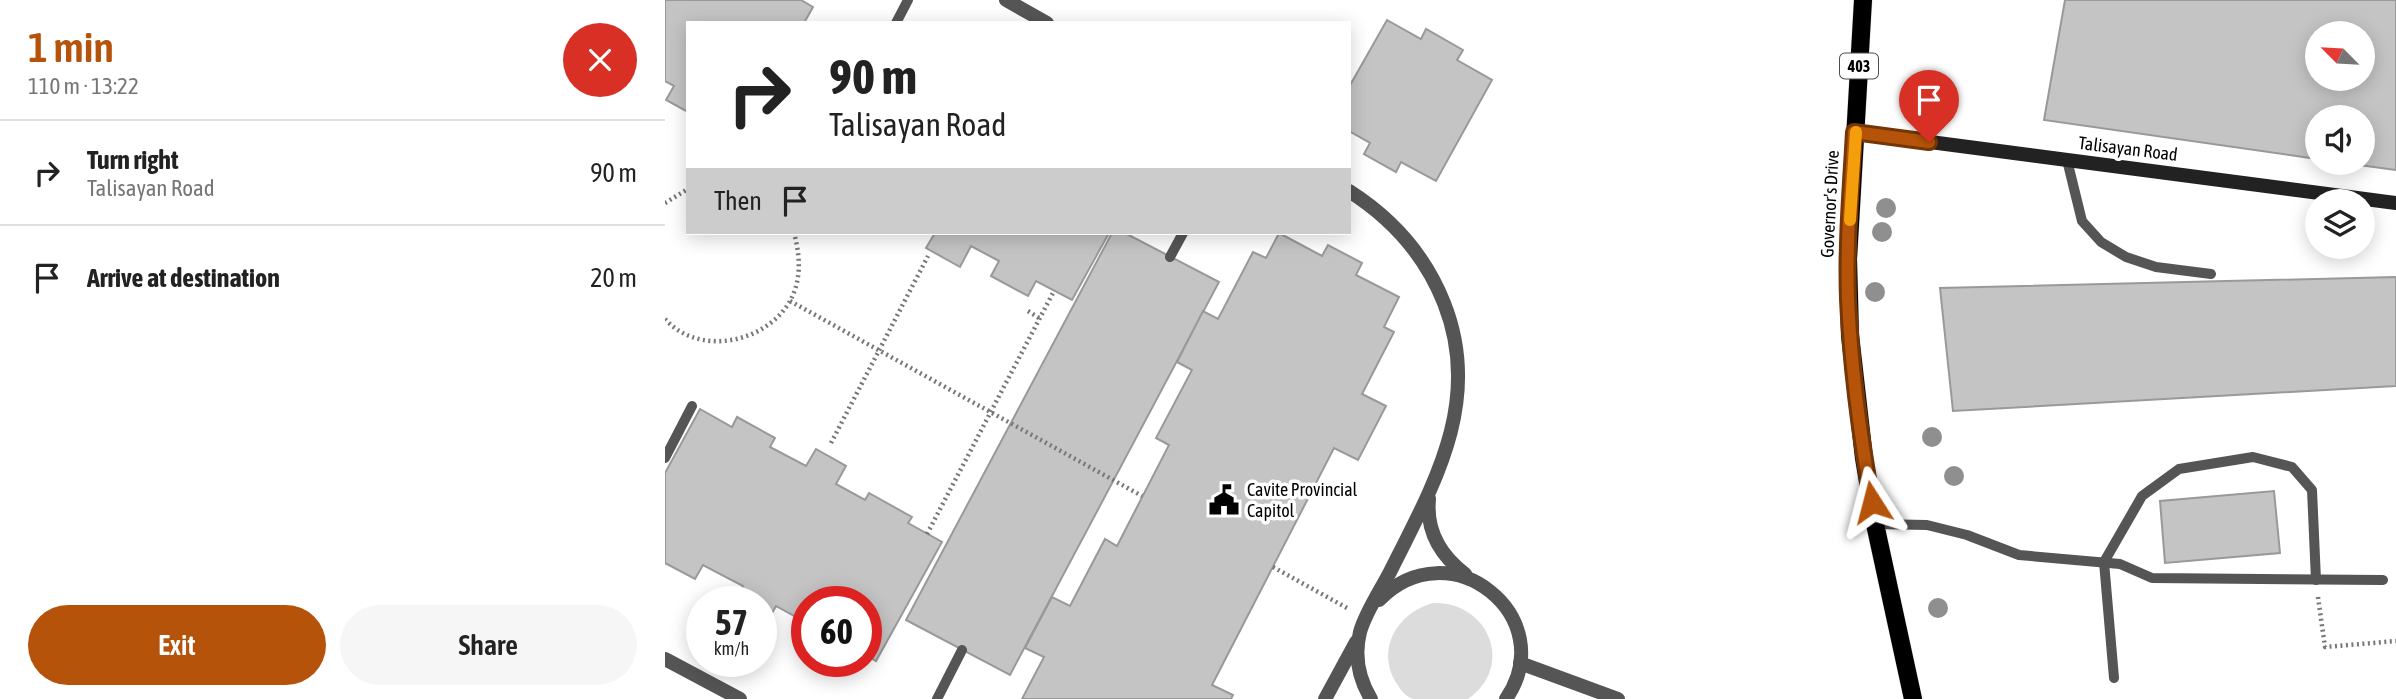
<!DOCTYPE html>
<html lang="en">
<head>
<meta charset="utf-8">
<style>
	body { margin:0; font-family:"Asap Condensed",sans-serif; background:#f6f6f6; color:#222; height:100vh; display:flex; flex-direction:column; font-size:26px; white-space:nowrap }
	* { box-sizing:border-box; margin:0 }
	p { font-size:23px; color:#767676 }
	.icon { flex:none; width:38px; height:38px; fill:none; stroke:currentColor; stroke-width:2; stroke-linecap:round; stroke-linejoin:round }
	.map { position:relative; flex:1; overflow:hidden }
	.drawer { display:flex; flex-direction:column; background:#fff; width:665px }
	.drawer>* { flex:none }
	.top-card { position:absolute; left:21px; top:21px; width:665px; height:214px; border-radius:0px; box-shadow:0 4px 18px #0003; background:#fff; color:#222; overflow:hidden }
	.needle { width:46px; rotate:294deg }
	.controls { position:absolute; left:1640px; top:21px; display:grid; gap:14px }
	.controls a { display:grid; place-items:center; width:70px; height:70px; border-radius:50%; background:#fff; box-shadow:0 4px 18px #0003; font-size:35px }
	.speed { position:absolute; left:21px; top:586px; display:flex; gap:14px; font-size:35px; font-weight:700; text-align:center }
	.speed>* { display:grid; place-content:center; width:91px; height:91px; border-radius:50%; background:#fff; box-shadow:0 4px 18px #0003; line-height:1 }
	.speed small { font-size:18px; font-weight:400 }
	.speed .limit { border:10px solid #d22; background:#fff; color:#111 }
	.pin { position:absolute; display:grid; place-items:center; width:60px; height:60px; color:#fff; margin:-72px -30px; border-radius:50% 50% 50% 0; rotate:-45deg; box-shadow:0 0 7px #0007 }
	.pin .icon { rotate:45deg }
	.me { position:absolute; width:77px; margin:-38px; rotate:351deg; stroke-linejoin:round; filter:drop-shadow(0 0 5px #0008) }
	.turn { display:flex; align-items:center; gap:24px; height:147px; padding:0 28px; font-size:32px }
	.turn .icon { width:91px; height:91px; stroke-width:2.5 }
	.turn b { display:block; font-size:49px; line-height:60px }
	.then { display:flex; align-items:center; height:66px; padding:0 28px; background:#0003; gap:14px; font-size:26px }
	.round { display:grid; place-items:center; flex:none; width:74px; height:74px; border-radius:37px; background:#f6f6f6 }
	.head { display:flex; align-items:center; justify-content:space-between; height:119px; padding:0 28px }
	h1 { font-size:42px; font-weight:600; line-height:52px; color:#b45309 }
	.primary-button { display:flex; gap:14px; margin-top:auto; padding:14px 28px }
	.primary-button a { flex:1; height:80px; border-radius:42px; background:#b45309; color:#fff; font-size:28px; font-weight:600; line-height:80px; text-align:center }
	.primary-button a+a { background:#f6f6f6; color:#222 }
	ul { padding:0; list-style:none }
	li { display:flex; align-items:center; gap:21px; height:105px; padding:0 28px; border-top:2px solid #e0e0e0 }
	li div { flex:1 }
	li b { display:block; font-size:26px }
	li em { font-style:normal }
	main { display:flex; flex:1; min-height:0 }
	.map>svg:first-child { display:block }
</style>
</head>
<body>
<main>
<section class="drawer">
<div class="head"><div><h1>1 min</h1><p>110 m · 13:22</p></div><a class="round" style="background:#d93025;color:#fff"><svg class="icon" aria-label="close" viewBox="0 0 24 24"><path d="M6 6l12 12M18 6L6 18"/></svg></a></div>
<ul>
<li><svg class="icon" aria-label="right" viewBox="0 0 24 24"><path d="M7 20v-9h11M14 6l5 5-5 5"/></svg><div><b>Turn right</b><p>Talisayan Road</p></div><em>90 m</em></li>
<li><svg class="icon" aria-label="arrive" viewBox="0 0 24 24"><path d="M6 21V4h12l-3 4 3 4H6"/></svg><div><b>Arrive at destination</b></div><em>20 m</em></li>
</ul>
<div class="primary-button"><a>Exit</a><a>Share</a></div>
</section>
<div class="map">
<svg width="1731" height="699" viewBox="0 0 1731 699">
	<rect width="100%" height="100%" fill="#fff"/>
	<path fill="#dcdcdc" d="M768,603C823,601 851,666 803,699C790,699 759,699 748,699C741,697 735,689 732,684C710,650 732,613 768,603Z"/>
	<g fill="#c4c4c4" stroke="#999" stroke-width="2" fill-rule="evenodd">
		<path d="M0,0H136L148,7L139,23H23V112L1,100L9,86L0,81Z"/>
		<path d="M1400,0H1731V170L1679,163H1698V117H1652V159L1379,120ZM1652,33H1698V79H1652Z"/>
		<path d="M722,20L756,39L761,29L798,50L792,60L827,80L771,181L736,162L731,172L699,154L705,143L684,131V87Z"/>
		<path d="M270,233H444L407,300L371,281L363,296L326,276L334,261L306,246L295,267L261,248Z"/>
		<path d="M447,233H460L554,282L345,675L241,620Z"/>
		<path d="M614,233L657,256L663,245L697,263L691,275L734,297L719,327L729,332L697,394L721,406L693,460L669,448L547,685L568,695L566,699H357L379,657L360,648L387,597L405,606L440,539L452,546L504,445L491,438L527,370L512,362L538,311L553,319L588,252L601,258Z"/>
		<path d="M1731,277V386L1288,411L1275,288Z"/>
		<path d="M35,409L67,427L72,417L110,438L105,447L141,466L151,449L181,466L171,484L200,500L204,493L247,517L243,523L277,542L211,661L201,655V602H142V642L130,636L138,621L111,606L100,626L96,625V602H69L78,586L38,565L30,579L0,563V473Z"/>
		<path d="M1609,491L1615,553L1500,563L1495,501Z"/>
	</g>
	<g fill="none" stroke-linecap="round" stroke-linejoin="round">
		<g stroke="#dbdbdb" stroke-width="19">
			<path id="primary" d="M1198,0L1183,259L1185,335L1199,458L1210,524L1248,699"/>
		</g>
		<g stroke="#777" stroke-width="4.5" stroke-dasharray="2 3.5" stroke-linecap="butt">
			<path d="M0,203L23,189"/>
			<path d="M125,301L477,496"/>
			<path d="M363,311L374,318"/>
			<path d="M0,319C34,357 101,343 125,301C137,279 135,255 129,233"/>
			<path d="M166,443L263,256"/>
			<path d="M262,534L389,291"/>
			<path d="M608,567L682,608"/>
			<path d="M1653,597L1660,647L1731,641"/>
		</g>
		<g stroke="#555" stroke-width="10">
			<path d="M231,23L243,0"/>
			<path d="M1402,160L1417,221L1436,242L1461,257L1491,267L1546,274"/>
			<path d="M505,257L518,233"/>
			<path d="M0,458L27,406"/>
			<path d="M1210,524L1262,525L1302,535L1354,555L1455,564L1487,578L1718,580"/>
			<path d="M1449,678L1439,562L1477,496L1514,469L1588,457L1627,467L1647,490L1651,580"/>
			<path d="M272,699L297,650"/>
		</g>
		<g stroke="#555" stroke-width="14">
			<path d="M341,0L382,23"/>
			<path d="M684,191C728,219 760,255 779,303C818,401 769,484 726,570C716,590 701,611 695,632C689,656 694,679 706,699"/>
			<path d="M764,499C761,530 775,555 800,574"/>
			<path d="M714,600C785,527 897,617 841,699"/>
			<path d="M0,659L75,699"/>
			<path d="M855,663L953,699"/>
			<path d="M660,699L691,642"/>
		</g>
		<path stroke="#222" stroke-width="14" d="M1189,132L1731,203"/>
		<use href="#primary" stroke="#000" stroke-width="18"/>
	</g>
	<g fill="#8f8f8f">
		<circle cx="1221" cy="208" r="10"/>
		<circle cx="1217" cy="232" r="10"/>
		<circle cx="1210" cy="292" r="10"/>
		<circle cx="1267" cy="437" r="10"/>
		<circle cx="1289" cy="476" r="10"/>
		<circle cx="1273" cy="608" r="10"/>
	</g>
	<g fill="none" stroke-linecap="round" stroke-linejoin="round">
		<g stroke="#753606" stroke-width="18">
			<path id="route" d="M1207,502C1195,435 1186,367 1183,299C1181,243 1186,187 1189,132L1264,142"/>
		</g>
		<use href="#route" stroke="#b45309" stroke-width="12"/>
		<path stroke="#f59e0b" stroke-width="12" d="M1185,220L1191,132"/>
	</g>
	<defs>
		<g id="civic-bare" transform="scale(2.415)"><path d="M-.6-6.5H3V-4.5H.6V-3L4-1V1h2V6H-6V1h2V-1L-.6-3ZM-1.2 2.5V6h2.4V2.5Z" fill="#000" stroke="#fff" stroke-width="2.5" paint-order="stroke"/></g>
	</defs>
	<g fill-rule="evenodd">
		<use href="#civic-bare" x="559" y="500"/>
	</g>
	<g text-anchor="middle" stroke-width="7" stroke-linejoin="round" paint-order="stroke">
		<rect fill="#fff" stroke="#4c4c4c" stroke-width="2" x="1175" y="53.5" width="38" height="25" rx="5"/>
		<g font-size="16" font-weight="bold" fill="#000">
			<text x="1194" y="72">403</text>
		</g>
		<g font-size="18" fill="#000" stroke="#fff">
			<text transform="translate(1463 149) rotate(7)" y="6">Talisayan Road</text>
			<text transform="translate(1165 204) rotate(-87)" y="6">Governor's Drive</text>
		</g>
		<g font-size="18" fill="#000" stroke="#fff" text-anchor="start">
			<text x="582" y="496">Cavite Provincial<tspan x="582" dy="21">Capitol</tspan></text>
		</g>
	</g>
</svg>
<div class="controls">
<a><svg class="needle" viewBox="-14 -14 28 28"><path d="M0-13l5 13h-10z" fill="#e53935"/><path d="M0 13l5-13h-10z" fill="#767676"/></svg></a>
<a><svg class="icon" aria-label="sound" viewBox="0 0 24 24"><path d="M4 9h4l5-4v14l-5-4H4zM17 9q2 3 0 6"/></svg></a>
<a><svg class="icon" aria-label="layers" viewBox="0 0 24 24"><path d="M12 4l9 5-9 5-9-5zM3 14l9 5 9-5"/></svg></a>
</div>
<div class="speed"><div>57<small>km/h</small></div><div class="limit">60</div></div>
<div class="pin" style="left:1264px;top:142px;background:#d93025"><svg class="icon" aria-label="arrive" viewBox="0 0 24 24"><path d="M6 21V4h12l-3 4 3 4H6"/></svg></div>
<svg class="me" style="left:1207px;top:502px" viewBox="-20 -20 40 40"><path d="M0-17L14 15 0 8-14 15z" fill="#b45309" stroke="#fff" stroke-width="4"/></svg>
<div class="top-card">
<div class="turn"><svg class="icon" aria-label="right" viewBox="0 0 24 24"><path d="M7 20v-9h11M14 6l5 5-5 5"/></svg><div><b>90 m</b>Talisayan Road</div></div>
<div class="then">Then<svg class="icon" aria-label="arrive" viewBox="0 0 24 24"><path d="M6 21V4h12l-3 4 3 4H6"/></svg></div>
</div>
</div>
</main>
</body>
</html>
